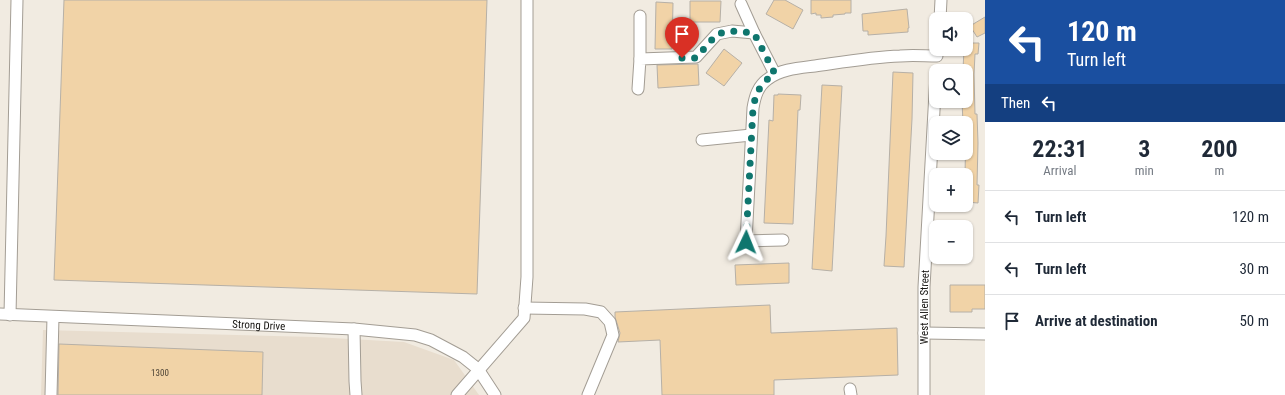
<!DOCTYPE html>
<html lang="en">
<head>
<meta charset="utf-8">
<style>
	body { margin:0; font-family:"Roboto Condensed",sans-serif; background:#f2f2f3; color:#1f2937; height:100vh; display:flex; flex-direction:column; font-size:15px; white-space:nowrap }
	* { box-sizing:border-box; margin:0 }
	p { font-size:13px; color:#747a83 }
	.icon { flex:none; width:22px; height:22px; fill:none; stroke:currentColor; stroke-width:2; stroke-linecap:round; stroke-linejoin:round }
	.map { position:relative; flex:1; overflow:hidden }
	.side { display:flex; flex-direction:column; background:#fff; width:300px }
	.side>* { flex:none }
	.guide { background:#1a4fa0; color:#fff; overflow:hidden }
	.fabs { position:absolute; left:929px; top:12px; display:grid; gap:8px }
	.fabs a { display:grid; place-items:center; width:44px; height:44px; border-radius:8px; background:#fff; box-shadow:0 1px 3px #0004; font-size:20px }
	.pin { position:absolute; display:grid; place-items:center; width:34px; height:34px; color:#fff; margin:-41px -17px; border-radius:50% 50% 50% 0; rotate:-45deg; box-shadow:0 0 4px #0007 }
	.pin .icon { rotate:45deg }
	.me { position:absolute; width:44px; margin:-22px; rotate:2deg; stroke-linejoin:round; filter:drop-shadow(0 0 3px #0008) }
	.turn { display:flex; align-items:center; gap:14px; height:84px; padding:0 16px; font-size:18px }
	.turn .icon { width:52px; height:52px; stroke-width:2.5 }
	.turn b { display:block; font-size:28px; line-height:34px }
	.then { display:flex; align-items:center; height:38px; padding:0 16px; background:#0003; gap:8px; font-size:15px }
	.eta { display:flex; justify-content:space-evenly; align-items:center; height:68px; text-align:center }
	.eta b { font-size:24px; font-weight:700; line-height:28px }
	ul { padding:0; list-style:none }
	li { display:flex; align-items:center; gap:12px; height:52px; padding:0 16px; border-top:1px solid #e0e1e3 }
	li div { flex:1 }
	li b { display:block; font-size:15px }
	li em { font-style:normal }
	main { display:flex; flex:1; min-height:0 }
	.map>svg:first-child { display:block }
</style>
</head>
<body>
<main>
<div class="map">
<svg width="985" height="395" viewBox="0 0 985 395">
	<rect width="100%" height="100%" fill="#f1ebe1"/>
	<path fill="#e8ddce" d="M43,330L314,337L404,342L454,360L479,395H41Z"/>
	<g fill="#f1d3a7" stroke="#b6b0a7">
		<path d="M64,0H487L477,294L54,280Z"/>
		<path d="M774,0H785L803,10L793,29L766,14Z"/>
		<path d="M811,0H851V13H845V14L833,15V17L821,18V15H816V13L811,14Z"/>
		<path d="M690,1H721L720,22H690Z"/>
		<path d="M656,2L673,3L672,49H655Z"/>
		<path d="M907,9L909,28H908V32L868,35V31H863L862,14Z"/>
		<path d="M985,17V33L977,37L970,26Z"/>
		<path d="M966,43H979L978,54H975L974,74L975,114H977L978,143L977,185H979L978,203L966,202V175H965L966,123H963L962,101H966V70H963L964,49H966Z"/>
		<path d="M724,49L742,63L724,86L706,73Z"/>
		<path d="M698,64L699,85L658,88L657,65Z"/>
		<path d="M893,72L913,73L912,119L904,267L884,266L886,236Z"/>
		<path d="M822,85L842,86L832,271L812,269Z"/>
		<path d="M778,94L801,95L800,110H798L793,224L764,223L769,120L773,121L774,95H778Z"/>
		<path d="M789,263V283L736,285L735,265Z"/>
		<path d="M950,285H985V309H972V312H950Z"/>
		<path d="M770,305L771,333L897,328L898,375L774,380V395H662L660,340L618,342L620,333L615,317V312Z"/>
		<path d="M59,344L263,352L262,395H58Z"/>
	</g>
	<g fill="none" stroke-linecap="round" stroke-linejoin="round">
		<g stroke="#a39d94" stroke-width="13">
			<g id="minor">
				<path d="M741,4L754,33"/>
				<path d="M940,19L941,0"/>
				<path d="M640,59V16"/>
				<path d="M638,89L640,59L696,57L717,34L732,31L754,33L775,74"/>
				<path d="M702,140L751,135"/>
				<path d="M783,240L746,241L753,108C755,96 758,86 768,79C781,69 799,68 815,66C843,62 872,57 900,56C912,55 925,56 937,56"/>
				<path d="M524,308L585,309L601,312L610,322L613,335L588,395"/>
				<path id="s1" d="M0,314L354,329L415,335L431,340L463,357L478,369L495,395"/>
				<path d="M10,315L17,0"/>
				<path d="M354,329L355,381L356,395"/>
				<path d="M924,333L985,334"/>
				<path d="M850,389L851,395"/>
				<path d="M51,395L53,317"/>
				<path d="M457,395L524,318L527,277V0"/>
				<path id="s2" d="M924,395V287L936,75"/>
			</g>
		</g>
		<use href="#minor" stroke="#fff" stroke-width="11"/>
	</g>
	<g fill="none" stroke-linecap="round" stroke-linejoin="round">
		<path stroke="#0f766e" stroke-width="7" stroke-dasharray="0 12.6" d="M682,58H696L717,34L732,31L754,33L775,74C761,82 756,92 753,108L746,242"/>
	</g>
	<g text-anchor="middle" stroke-width="4" stroke-linejoin="round" paint-order="stroke">
		<g font-size="9" fill="#4c4336">
			<text x="160" y="376">1300</text>
		</g>
		<g font-size="11" fill="#151310" stroke="#f1ebe1">
			<text dy="4" stroke="none"><textPath href="#s2" startOffset="88">West Allen Street</textPath></text>
			<text dy="4" stroke="none"><textPath href="#s1" startOffset="259">Strong Drive</textPath></text>
		</g>
	</g>
</svg>
<div class="fabs">
<a><svg class="icon" aria-label="sound" viewBox="0 0 24 24"><path d="M4 9h4l5-4v14l-5-4H4zM17 9q2 3 0 6"/></svg></a>
<a><svg class="icon" aria-label="search" viewBox="0 0 24 24"><circle cx="10" cy="10" r="6"/><path d="M15 15l6 6"/></svg></a>
<a><svg class="icon" aria-label="layers" viewBox="0 0 24 24"><path d="M12 4l9 5-9 5-9-5zM3 14l9 5 9-5"/></svg></a>
<a>+</a>
<a>−</a>
</div>
<div class="pin" style="left:682px;top:58px;background:#d93025"><svg class="icon" aria-label="arrive" viewBox="0 0 24 24"><path d="M6 21V4h12l-3 4 3 4H6"/></svg></div>
<svg class="me" style="left:746px;top:242px" viewBox="-20 -20 40 40"><path d="M0-17L14 15 0 8-14 15z" fill="#0f766e" stroke="#fff" stroke-width="4"/></svg>
</div>
<section class="side">
<div class="guide">
<div class="turn"><svg class="icon" aria-label="left" viewBox="0 0 24 24"><path d="M17 20v-9H6M10 6l-5 5 5 5"/></svg><div><b>120 m</b>Turn left</div></div>
<div class="then">Then<svg class="icon" aria-label="left" viewBox="0 0 24 24"><path d="M17 20v-9H6M10 6l-5 5 5 5"/></svg></div>
</div>
<div class="eta">
<div><b>22:31</b><p>Arrival</p></div>
<div><b>3</b><p>min</p></div>
<div><b>200</b><p>m</p></div>
</div>
<ul>
<li><svg class="icon" aria-label="left" viewBox="0 0 24 24"><path d="M17 20v-9H6M10 6l-5 5 5 5"/></svg><div><b>Turn left</b></div><em>120 m</em></li>
<li><svg class="icon" aria-label="left" viewBox="0 0 24 24"><path d="M17 20v-9H6M10 6l-5 5 5 5"/></svg><div><b>Turn left</b></div><em>30 m</em></li>
<li><svg class="icon" aria-label="arrive" viewBox="0 0 24 24"><path d="M6 21V4h12l-3 4 3 4H6"/></svg><div><b>Arrive at destination</b></div><em>50 m</em></li>
</ul>
</section>
</main>
</body>
</html>
